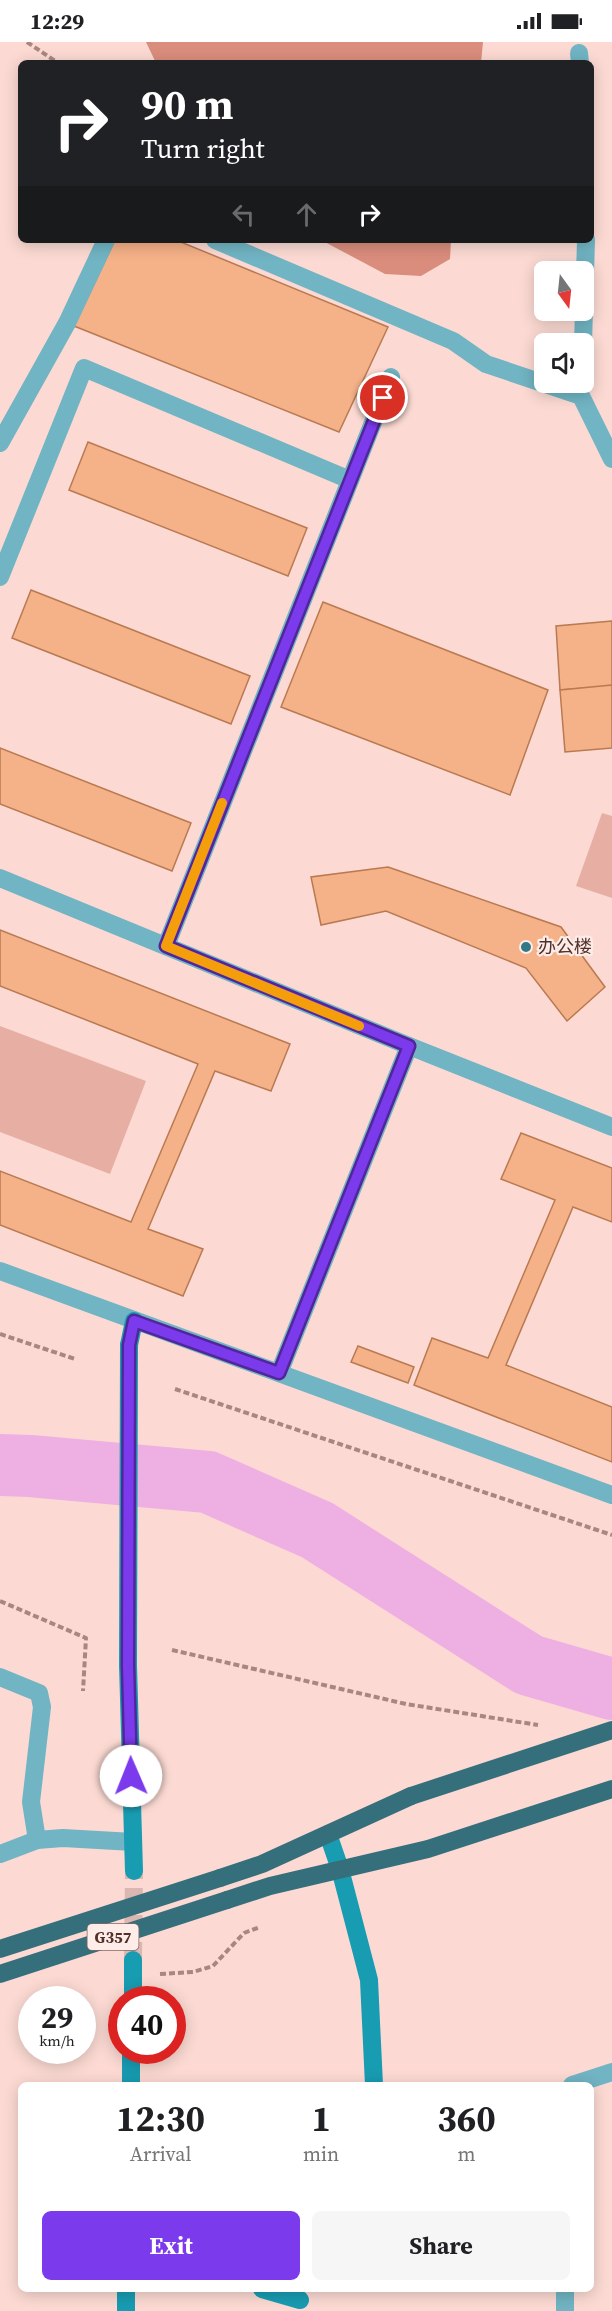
<!DOCTYPE html>
<html lang="en">
<head>
<meta charset="utf-8">
<style>
	body { margin:0; font-family:"Source Serif 4","Noto Sans SC",serif; background:#f6f6f6; color:#202124; height:100vh; display:flex; flex-direction:column; font-size:22px; white-space:nowrap }
	* { box-sizing:border-box; margin:0 }
	p { font-size:20px; color:#757577 }
	.icon { flex:none; width:33px; height:33px; fill:none; stroke:currentColor; stroke-width:2; stroke-linecap:round; stroke-linejoin:round }
	.map { position:relative; flex:1; overflow:hidden }
	.drawer { position:absolute; left:18px; top:2040px; width:576px; height:210px; display:flex; flex-direction:column; background:#fff; border-radius:9px; box-shadow:0 3px 15px #0003 }
	.drawer>* { flex:none }
	.hud { position:absolute; left:18px; top:18px; width:576px; height:183px; border-radius:9px; box-shadow:0 3px 15px #0003; background:#202124; color:#fff; overflow:hidden }
	.needle { width:39px; rotate:165deg }
	.controls { position:absolute; left:534px; top:219px; display:grid; gap:12px }
	.controls a { display:grid; place-items:center; width:60px; height:60px; border-radius:9px; background:#fff; box-shadow:0 3px 15px #0003; font-size:30px }
	.speed { position:absolute; left:18px; top:1944px; display:flex; gap:12px; font-size:30px; font-weight:700; text-align:center }
	.speed>* { display:grid; place-content:center; width:78px; height:78px; border-radius:50%; background:#fff; box-shadow:0 3px 15px #0003; line-height:1 }
	.speed small { font-size:15px; font-weight:400 }
	.speed .limit { border:9px solid #d22; background:#fff; color:#111 }
	.pin { position:absolute; display:grid; place-items:center; width:51px; height:51px; color:#fff; margin:-26px; border:3px solid #fff; border-radius:50%; box-shadow:0 2px 6px #0007 }
	.me { position:absolute; width:66px; margin:-33px; rotate:359deg; stroke-linejoin:round; filter:drop-shadow(0 0 4px #0008) }
	.turn { display:flex; align-items:center; gap:21px; height:126px; padding:0 24px; font-size:27px }
	.turn .icon { width:78px; height:78px; stroke-width:2.5 }
	.turn b { display:block; font-size:42px; line-height:51px }
	.lanes { display:flex; align-items:center; height:57px; padding:0 24px; background:#0003; justify-content:center; gap:30px; direction:ltr }
	.lanes .off { opacity:.35 }
	.eta { display:flex; justify-content:space-evenly; align-items:center; height:102px; text-align:center }
	.eta b { font-size:36px; font-weight:700; line-height:42px }
	.primary-button { display:flex; gap:12px; margin-top:auto; padding:12px 24px }
	.primary-button a { flex:1; height:69px; border-radius:9px; background:#7c3aed; color:#fff; font-size:24px; font-weight:700; line-height:69px; text-align:center }
	.primary-button a+a { background:#f6f6f6; color:#202124 }
	.status { display:flex; justify-content:space-between; align-items:center; height:42px; padding:0 30px; background:#fff; direction:ltr }
	.status svg { height:16px; fill:currentColor }
	.map>svg:first-child { display:block }
</style>
</head>
<body>
<div class="status"><b>12:29</b><svg viewBox="0 0 49 12"><path d="M0 12V9h3v3zM5 12V6h3v6zM10 12V3h3v9zM15 12V0h3v12zM26 1h20v11H26zM47 4h2v5h-2z"/></svg></div>
<div class="map">
<svg width="612" height="2269" viewBox="0 0 612 2269">
	<rect width="100%" height="100%" fill="#fcdad3"/>
	<g fill="#e7afa3">
		<path d="M602,771L612,774V856L576,844Z"/>
		<path d="M0,984L146,1039L110,1132L0,1090Z"/>
	</g>
	<g fill="#da8d7c">
		<path d="M146,0H483L481,21H156Z"/>
		<path d="M321,198H451L450,217L421,234L385,232Z"/>
	</g>
	<g fill="none" stroke-linecap="round" stroke-linejoin="round">
		<path stroke="#eeb0e3" stroke-width="62" d="M0,1423L30,1424L208,1440L317,1488L529,1623L612,1647"/>
	</g>
	<g fill="#f5b188" stroke="#b97a52" stroke-width="1.5">
		<path d="M115,198H176L388,285L339,390L74,284Z"/>
		<path d="M88,400L307,486L288,534L69,448Z"/>
		<path d="M31,548L250,634L231,682L12,596Z"/>
		<path d="M323,560L548,648L510,753L281,665Z"/>
		<path d="M612,579V644L560,648L556,584Z"/>
		<path d="M612,643V706L565,710L560,648Z"/>
		<path d="M0,706L191,781L172,829L0,762Z"/>
		<path d="M388,825L561,885L605,945L567,979L526,926L386,869L321,883L311,835Z"/>
		<path d="M0,888L290,1002L271,1049L215,1029L148,1187L203,1207L183,1254L0,1183V1129L131,1180L198,1022L0,944Z"/>
		<path d="M521,1091L612,1126V1180L573,1165L506,1323L612,1365V1420L414,1343L432,1296L488,1316L555,1158L501,1137Z"/>
		<path d="M358,1304L414,1325L408,1341L351,1320Z"/>
	</g>
	<g fill="none" stroke-linecap="round" stroke-linejoin="round">
		<path stroke="#dab8b1" stroke-width="18" stroke-dasharray="18 9" stroke-linecap="butt" d="M133,1918L134,1829"/>
		<g stroke="#a98780" stroke-width="4" stroke-dasharray="6 3" stroke-linecap="butt">
			<path d="M27,0L58,21"/>
			<path d="M0,1292L75,1317"/>
			<path d="M175,1347L612,1493"/>
			<path d="M0,1559L86,1596L83,1649"/>
			<path d="M172,1608L406,1662L538,1683"/>
			<path d="M160,1932L193,1930L213,1924L244,1891L260,1885"/>
		</g>
		<g stroke="#71b4c3" stroke-width="18">
			<path d="M579,11L580,21"/>
			<path d="M215,198L453,299L486,322L581,354L612,417"/>
			<path d="M583,302L586,198"/>
			<path d="M0,401L67,281L106,198"/>
			<path d="M0,535L84,326L350,438"/>
			<path d="M0,836L409,1004L612,1085"/>
			<path d="M166,904L391,335"/>
			<path d="M0,1229L612,1453"/>
			<path d="M279,1331L409,1004"/>
			<path d="M0,1635L39,1651L42,1665L31,1760L37,1798"/>
			<path d="M0,1812L37,1798L63,1796L133,1800"/>
			<path d="M572,2043L612,2030"/>
			<path d="M565,2269V2247"/>
		</g>
		<g stroke="#189cb2" stroke-width="18">
			<path d="M129,1303L134,1279"/>
			<path d="M128,1623L134,1829"/>
			<path d="M328,1792L340,1827L369,1938L374,2043"/>
			<path d="M133,1958V1918"/>
			<path d="M131,2043V2008"/>
			<path d="M262,2247L300,2258"/>
			<path d="M126,2269V2247"/>
		</g>
		<g stroke="#356f7b" stroke-width="18">
			<path d="M220,1836L262,1822L411,1754"/>
			<path d="M227,1858L270,1844L428,1807L612,1747"/>
		</g>
		<path stroke="#189cb2" stroke-width="18" d="M128,1623L129,1303"/>
		<g stroke="#356f7b" stroke-width="18">
			<path d="M411,1754L612,1688"/>
			<path d="M0,1907L220,1836"/>
			<path d="M0,1932L227,1858"/>
		</g>
	</g>
	<g fill="none" stroke-linecap="round" stroke-linejoin="round">
		<g stroke="#51269a" stroke-width="15">
			<path id="route" d="M131,1734L128,1623L129,1303L134,1279L279,1331L409,1004L166,904L383,356"/>
		</g>
		<use href="#route" stroke="#7c3aed" stroke-width="10"/>
		<path stroke="#f59e0b" stroke-width="10" d="M222,761L166,904L359,984"/>
	</g>
	<circle fill="#337886" stroke="#fdece8" stroke-width="2" cx="526" cy="905" r="6"/>
	<g text-anchor="middle" stroke-width="4.5" stroke-linejoin="round" paint-order="stroke">
		<rect fill="#fdece8" stroke="#856963" stroke-width="1.5" x="87.5" y="1882" width="51" height="26" rx="4.5"/>
		<g font-size="16" font-weight="bold" fill="#51312a">
			<text x="113" y="1901">G357</text>
		</g>
		<g font-size="18" fill="#51312a" stroke="#fdece8" text-anchor="start">
			<text x="538" y="911">办公楼</text>
		</g>
	</g>
</svg>
<div class="controls">
<a><svg class="needle" viewBox="-14 -14 28 28"><path d="M0-13l5 13h-10z" fill="#e53935"/><path d="M0 13l5-13h-10z" fill="#757577"/></svg></a>
<a><svg class="icon" aria-label="sound" viewBox="0 0 24 24"><path d="M4 9h4l5-4v14l-5-4H4zM17 9q2 3 0 6"/></svg></a>
</div>
<div class="speed"><div>29<small>km/h</small></div><div class="limit">40</div></div>
<div class="pin" style="left:383px;top:356px;background:#d93025"><svg class="icon" aria-label="arrive" viewBox="0 0 24 24"><path d="M6 21V4h12l-3 4 3 4H6"/></svg></div>
<svg class="me" style="left:131px;top:1734px" viewBox="-20 -20 40 40"><circle r="19" fill="#fff"/><path d="M0-13L10 11 0 6-10 11z" fill="#7c3aed"/></svg>
<div class="hud">
<div class="turn"><svg class="icon" aria-label="right" viewBox="0 0 24 24"><path d="M7 20v-9h11M14 6l5 5-5 5"/></svg><div><b>90 m</b>Turn right</div></div>
<div class="lanes"><svg class="icon off" aria-label="left" viewBox="0 0 24 24"><path d="M17 20v-9H6M10 6l-5 5 5 5"/></svg><svg class="icon off" aria-label="ahead" viewBox="0 0 24 24"><path d="M12 20V5M6 11l6-6 6 6"/></svg><svg class="icon" aria-label="right" viewBox="0 0 24 24"><path d="M7 20v-9h11M14 6l5 5-5 5"/></svg></div>
</div>
<section class="drawer">
<div class="eta">
<div><b>12:30</b><p>Arrival</p></div>
<div><b>1</b><p>min</p></div>
<div><b>360</b><p>m</p></div>
</div>
<div class="primary-button"><a>Exit</a><a>Share</a></div>
</section>
</div>
</body>
</html>
